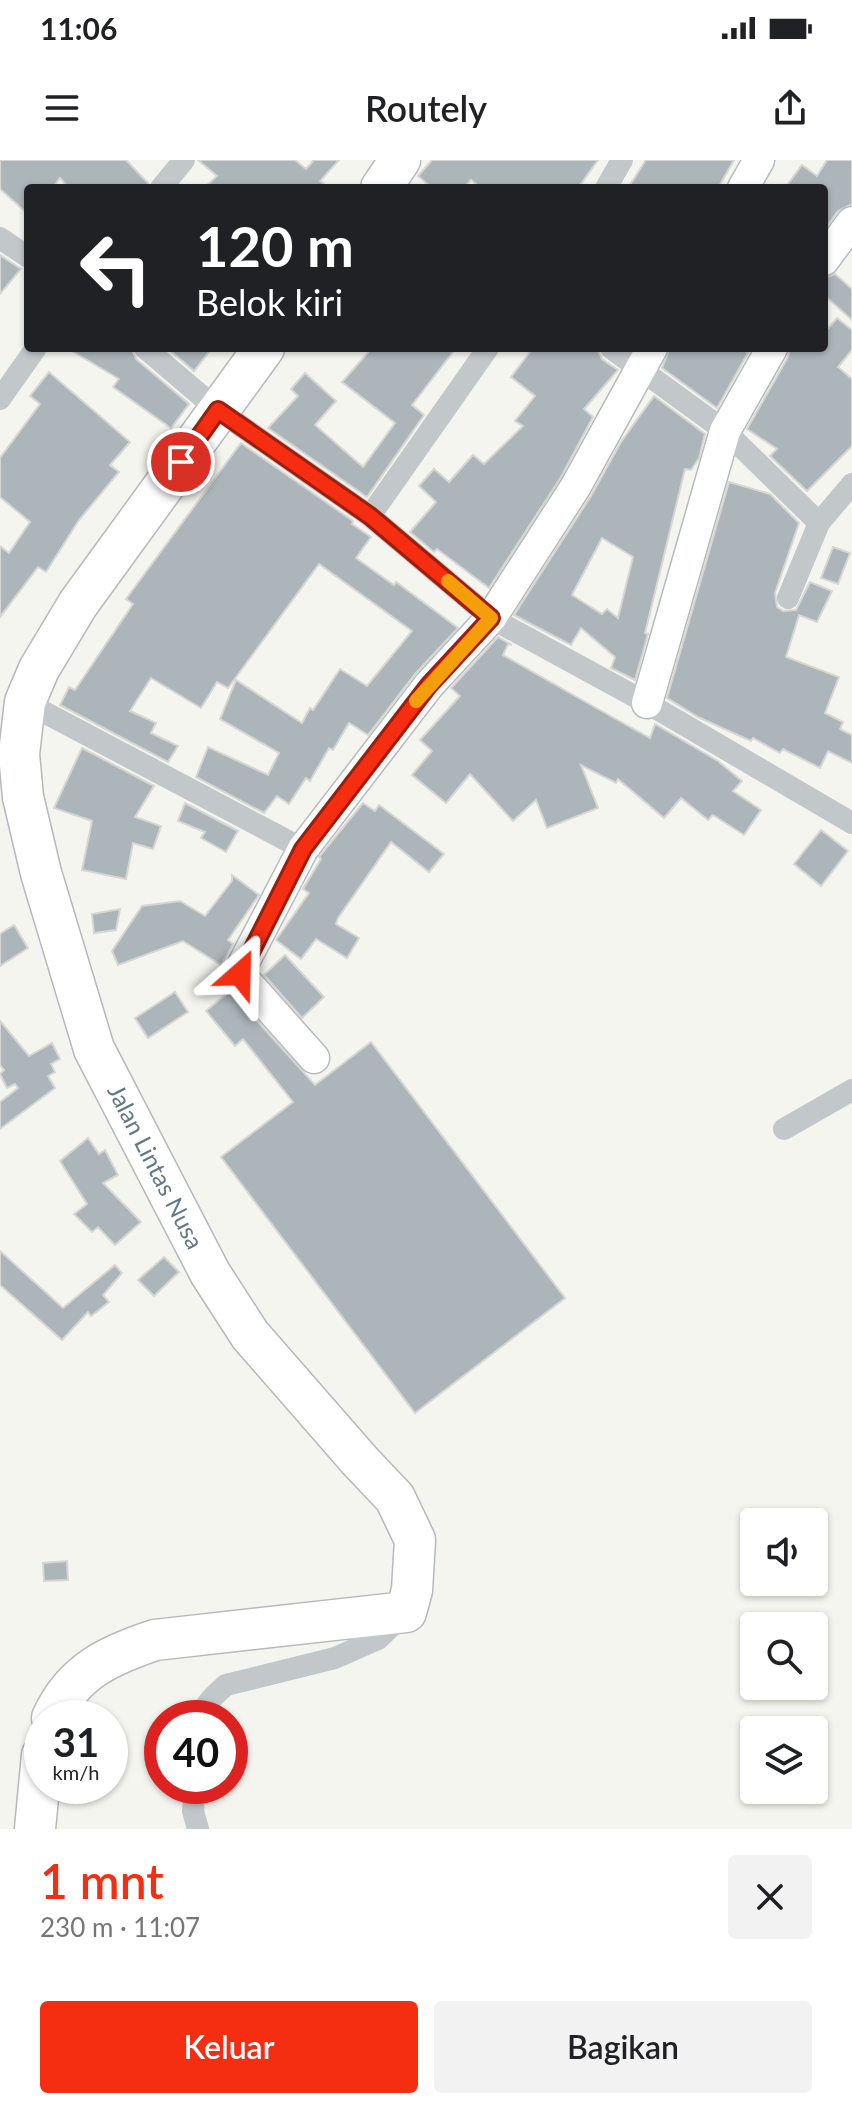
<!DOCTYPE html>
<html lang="id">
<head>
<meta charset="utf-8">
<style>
	body { margin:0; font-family:Lato,sans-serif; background:#f2f2f2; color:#202124; height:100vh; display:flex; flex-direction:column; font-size:30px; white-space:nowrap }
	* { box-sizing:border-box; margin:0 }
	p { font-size:26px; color:#757577 }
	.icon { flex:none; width:44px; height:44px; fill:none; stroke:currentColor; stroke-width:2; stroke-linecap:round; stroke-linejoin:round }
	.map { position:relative; height:1669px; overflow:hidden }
	.drawer { display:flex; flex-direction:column; background:#fff; flex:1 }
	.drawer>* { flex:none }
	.guide { position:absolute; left:24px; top:24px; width:804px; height:168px; border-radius:8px; box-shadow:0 2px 6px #0004; background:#202124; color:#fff; overflow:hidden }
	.fabs { position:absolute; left:740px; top:1348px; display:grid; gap:16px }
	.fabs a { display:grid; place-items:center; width:88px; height:88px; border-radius:8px; background:#fff; box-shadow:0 2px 6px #0004; font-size:40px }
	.speed { position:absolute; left:24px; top:1540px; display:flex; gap:16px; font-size:40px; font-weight:700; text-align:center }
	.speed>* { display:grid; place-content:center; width:104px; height:104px; border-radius:50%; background:#fff; box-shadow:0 2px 6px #0004; line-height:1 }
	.speed small { font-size:20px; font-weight:400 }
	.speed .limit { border:12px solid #d22; background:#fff; color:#111 }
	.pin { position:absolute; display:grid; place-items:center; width:68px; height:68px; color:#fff; margin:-34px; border:4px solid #fff; border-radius:50%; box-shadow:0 2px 8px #0007 }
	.me { position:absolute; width:88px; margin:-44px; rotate:25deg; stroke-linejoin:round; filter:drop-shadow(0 0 6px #0008) }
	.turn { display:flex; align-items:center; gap:28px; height:168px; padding:0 40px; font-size:36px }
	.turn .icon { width:104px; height:104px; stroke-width:2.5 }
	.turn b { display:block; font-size:56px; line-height:68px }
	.round { display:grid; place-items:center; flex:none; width:84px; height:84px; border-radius:8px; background:#f2f2f2 }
	.summary { display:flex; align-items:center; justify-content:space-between; height:136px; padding:0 40px }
	h1 { font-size:48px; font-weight:600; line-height:60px; color:#f52d11 }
	.primary-button { display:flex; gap:16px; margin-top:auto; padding:16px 40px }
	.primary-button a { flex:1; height:92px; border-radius:8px; background:#f52d11; color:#fff; font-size:32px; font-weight:600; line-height:92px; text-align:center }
	.primary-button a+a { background:#f2f2f2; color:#202124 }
	.status { display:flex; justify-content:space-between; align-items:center; height:56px; padding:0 40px; background:#fff; direction:ltr }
	.status svg { height:22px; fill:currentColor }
	header { display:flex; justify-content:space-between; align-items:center; height:104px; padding:0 40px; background:#fff; font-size:36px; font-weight:600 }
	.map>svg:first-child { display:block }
</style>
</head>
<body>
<div class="status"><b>11:06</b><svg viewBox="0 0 49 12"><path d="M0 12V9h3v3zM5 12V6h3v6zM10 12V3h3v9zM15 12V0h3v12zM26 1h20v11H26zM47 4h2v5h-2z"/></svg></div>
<header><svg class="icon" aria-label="menu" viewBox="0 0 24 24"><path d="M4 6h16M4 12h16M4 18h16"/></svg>Routely<svg class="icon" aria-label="share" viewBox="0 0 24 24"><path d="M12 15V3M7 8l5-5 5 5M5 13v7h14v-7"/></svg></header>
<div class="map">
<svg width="852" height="1669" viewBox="0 0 852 1669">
	<rect width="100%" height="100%" fill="#f5f5f0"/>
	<g fill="#acb6ba" stroke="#d6d6d3" stroke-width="2" fill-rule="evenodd">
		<path d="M0,0H126L148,23L147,28H69L60,18L52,28H28V54L0,29Z"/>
		<path d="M198,0H295L306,9L314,0H339L320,21L329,28H204L217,16Z"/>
		<path d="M432,0H598L578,28H481L471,20L464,28H432L418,16Z"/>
		<path d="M646,0H734L718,28H628Z"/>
		<path d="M827,0H852V44L838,51L824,70V28H785L802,5L817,16Z"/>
		<path d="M0,95L21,109L0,134Z"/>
		<path d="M835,114L852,129V160L824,135V118Z"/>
		<path d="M837,158L852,170V190L838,207L852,219V286L807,331L770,296L777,289L747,269L788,197L790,188H824V173Z"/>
		<path d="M67,188H131L136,199L189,244L171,268L113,227L119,219Z"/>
		<path d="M167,188H212L194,211Z"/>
		<path d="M372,188H456L412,245L424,255L367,337L268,268L298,236L291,229L305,213L336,241L315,265L363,307L395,263L342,222Z"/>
		<path d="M533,188H597L602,199L618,210L584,249L593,257L561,317L489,428L437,389L434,392L410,372L436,342L419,326L434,309L449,322L473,295L484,304L523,266L515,261L535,236L511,217Z"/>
		<path d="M670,188H742L748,193L717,248L662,208Z"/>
		<path d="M49,212L130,282L110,305L119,312L79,360L46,412L38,407L0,457V386L9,393L30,362L0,337V298L40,244L30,236Z"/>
		<path d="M654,236L705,274L699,298L691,310L685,309L645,473L648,474L635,520L611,508L615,497L581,468L571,485L514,455L591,336L621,282ZM602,378L633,397L618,458L607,449L602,454L572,435Z"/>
		<path d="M241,283L353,361L352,364L371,377L356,398L394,425L396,422L458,468L415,514L368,575L349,563L333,590L329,588L310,621L306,618L289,644L277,636L264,653L196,617L208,587L268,615L279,593L220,559L236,520L302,563L310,548L313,550L340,509L367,526L412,471L319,404L228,528L217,522L201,548L151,518L130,551L156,563L151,573L178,586L168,602L60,545L69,527L75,530L133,444L126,439Z"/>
		<path d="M729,322L770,334L799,363L775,433L777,447L783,451L796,450L810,422L832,431L817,462L799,455L786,497L839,517L825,553L843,562L840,569L852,575V603L828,591L820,608L783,589L780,593L753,578L751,581L698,557L667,538Z"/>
		<path d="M833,387L850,393L838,424L821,418Z"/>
		<path d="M498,477L512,485L508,484L503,495L598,549L650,578L655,564L718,601L742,621L733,631L761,650L744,675L713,655L708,660L681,638L664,658L618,619L616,623L581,605L598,648L547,668L536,640L513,661L470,614L446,643L412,615L432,591L420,580L460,536L451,528Z"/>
		<path d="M82,588L154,626L135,657L161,666L153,689L133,683L126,719L82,710L92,661L54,648Z"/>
		<path d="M185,643L238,671L226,692L201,678L205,672L178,661Z"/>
		<path d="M363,643L375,651L379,645L444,694L429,712L391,682L338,758L336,764L359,778L347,798L316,779L301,799L276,780L309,733L303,729L321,699L319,697Z"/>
		<path d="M821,670L848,691L821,726L794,704Z"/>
		<path d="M232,715L259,735L228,780L233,784L221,805L183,781L118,805L112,791L142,746L180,741L205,756L232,721Z"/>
		<path d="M120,749L116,770L94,773L92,754Z"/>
		<path d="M14,765L28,788L0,806V774Z"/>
		<path d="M285,795L324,837L302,858L264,815Z"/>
		<path d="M230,831L315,925L371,882L565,1138L415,1253L221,997L293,942L243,879L235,886L206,851Z"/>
		<path d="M175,832L188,852L148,878L135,858Z"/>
		<path d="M0,861L29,896L52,883L60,899L51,904L55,912L48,916L55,928L0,969V942L18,928L15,924L7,928L0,914L4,910L0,905Z"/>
		<path d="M88,978L99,994L105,990L118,1015L103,1023L141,1062L115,1085L98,1067L92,1072L74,1054L87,1044L60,1001Z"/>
		<path d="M0,1091L63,1148L115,1105L122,1113L103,1135L109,1142L91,1156L88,1152L62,1180L0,1125Z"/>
		<path d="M164,1097L179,1112L154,1136L138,1120Z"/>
		<path d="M67,1401L68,1420L44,1421L43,1403Z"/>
	</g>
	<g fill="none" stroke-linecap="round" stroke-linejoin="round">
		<g stroke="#b4bbbe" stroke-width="33">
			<g id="secondary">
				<path d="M743,28L759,0"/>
				<path d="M824,100L852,62"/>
				<path d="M647,543L725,271L772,188"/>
				<path d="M314,898L242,817L240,810L303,689L429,525L491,458L576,326L652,188"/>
			</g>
		</g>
		<g stroke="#b4b9bb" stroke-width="43">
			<g id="highway">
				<path d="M381,28L400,0"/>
				<path d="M52,1558C73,1511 110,1495 155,1480L406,1452L412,1430L415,1380L395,1338L360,1301L250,1175L210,1113L94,889L41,713L23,637L19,594L25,542L39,509L78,444L264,188"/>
				<path d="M35,1669L42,1595"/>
			</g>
		</g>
		<g stroke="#c2c7ca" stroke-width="22">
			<path d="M161,28L184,0"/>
			<path d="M606,28L622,0"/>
			<path d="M0,78L28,97"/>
			<path d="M145,188L218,250L370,356L491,458L647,543L852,663"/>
			<path d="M611,188L725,271L819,363L788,438"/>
			<path d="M0,239L36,188"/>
			<path d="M370,356L488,188"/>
			<path d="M819,363L852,324"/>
			<path d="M25,542L303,689"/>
			<path d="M784,969L852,930"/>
			<path d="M202,1558C203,1544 216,1534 226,1525L335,1498L378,1479L402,1456"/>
			<path d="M195,1626L193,1651L198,1669"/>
		</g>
		<use href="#secondary" stroke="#fff" stroke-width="30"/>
		<use href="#highway" stroke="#fff" stroke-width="40"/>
	</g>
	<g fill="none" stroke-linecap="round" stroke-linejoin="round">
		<g stroke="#9f1d0b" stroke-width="20">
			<path id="route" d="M181,302L218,250L370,356L491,458L429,525L303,689L240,814"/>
		</g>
		<use href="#route" stroke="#f52d11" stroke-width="14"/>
		<path stroke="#f59e0b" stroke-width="14" d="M416,541L491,458L448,421"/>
	</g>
	<g text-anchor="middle" stroke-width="8" stroke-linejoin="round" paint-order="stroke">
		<g font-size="24" fill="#617985" stroke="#fff">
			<text transform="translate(155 1007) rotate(63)" y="8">Jalan Lintas Nusa</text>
		</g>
	</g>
</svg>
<div class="fabs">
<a><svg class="icon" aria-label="sound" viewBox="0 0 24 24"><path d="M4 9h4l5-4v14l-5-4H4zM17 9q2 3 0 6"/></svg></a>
<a><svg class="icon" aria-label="search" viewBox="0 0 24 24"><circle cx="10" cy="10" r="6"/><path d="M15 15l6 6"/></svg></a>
<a><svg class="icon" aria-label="layers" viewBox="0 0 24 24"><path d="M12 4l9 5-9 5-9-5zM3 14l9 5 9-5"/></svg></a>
</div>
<div class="speed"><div>31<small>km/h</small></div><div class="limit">40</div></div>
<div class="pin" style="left:181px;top:302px;background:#d93025"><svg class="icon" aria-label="arrive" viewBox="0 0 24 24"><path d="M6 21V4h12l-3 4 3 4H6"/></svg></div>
<svg class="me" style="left:240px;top:814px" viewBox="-20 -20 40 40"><path d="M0-17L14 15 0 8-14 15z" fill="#f52d11" stroke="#fff" stroke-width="4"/></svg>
<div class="guide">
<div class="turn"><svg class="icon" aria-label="left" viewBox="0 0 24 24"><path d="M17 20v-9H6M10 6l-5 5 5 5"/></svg><div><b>120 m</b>Belok kiri</div></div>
</div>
</div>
<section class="drawer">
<div class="summary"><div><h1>1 mnt</h1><p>230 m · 11:07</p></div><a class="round"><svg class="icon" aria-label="close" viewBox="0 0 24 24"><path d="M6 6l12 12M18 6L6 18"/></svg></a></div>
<div class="primary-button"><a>Keluar</a><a>Bagikan</a></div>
</section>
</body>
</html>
